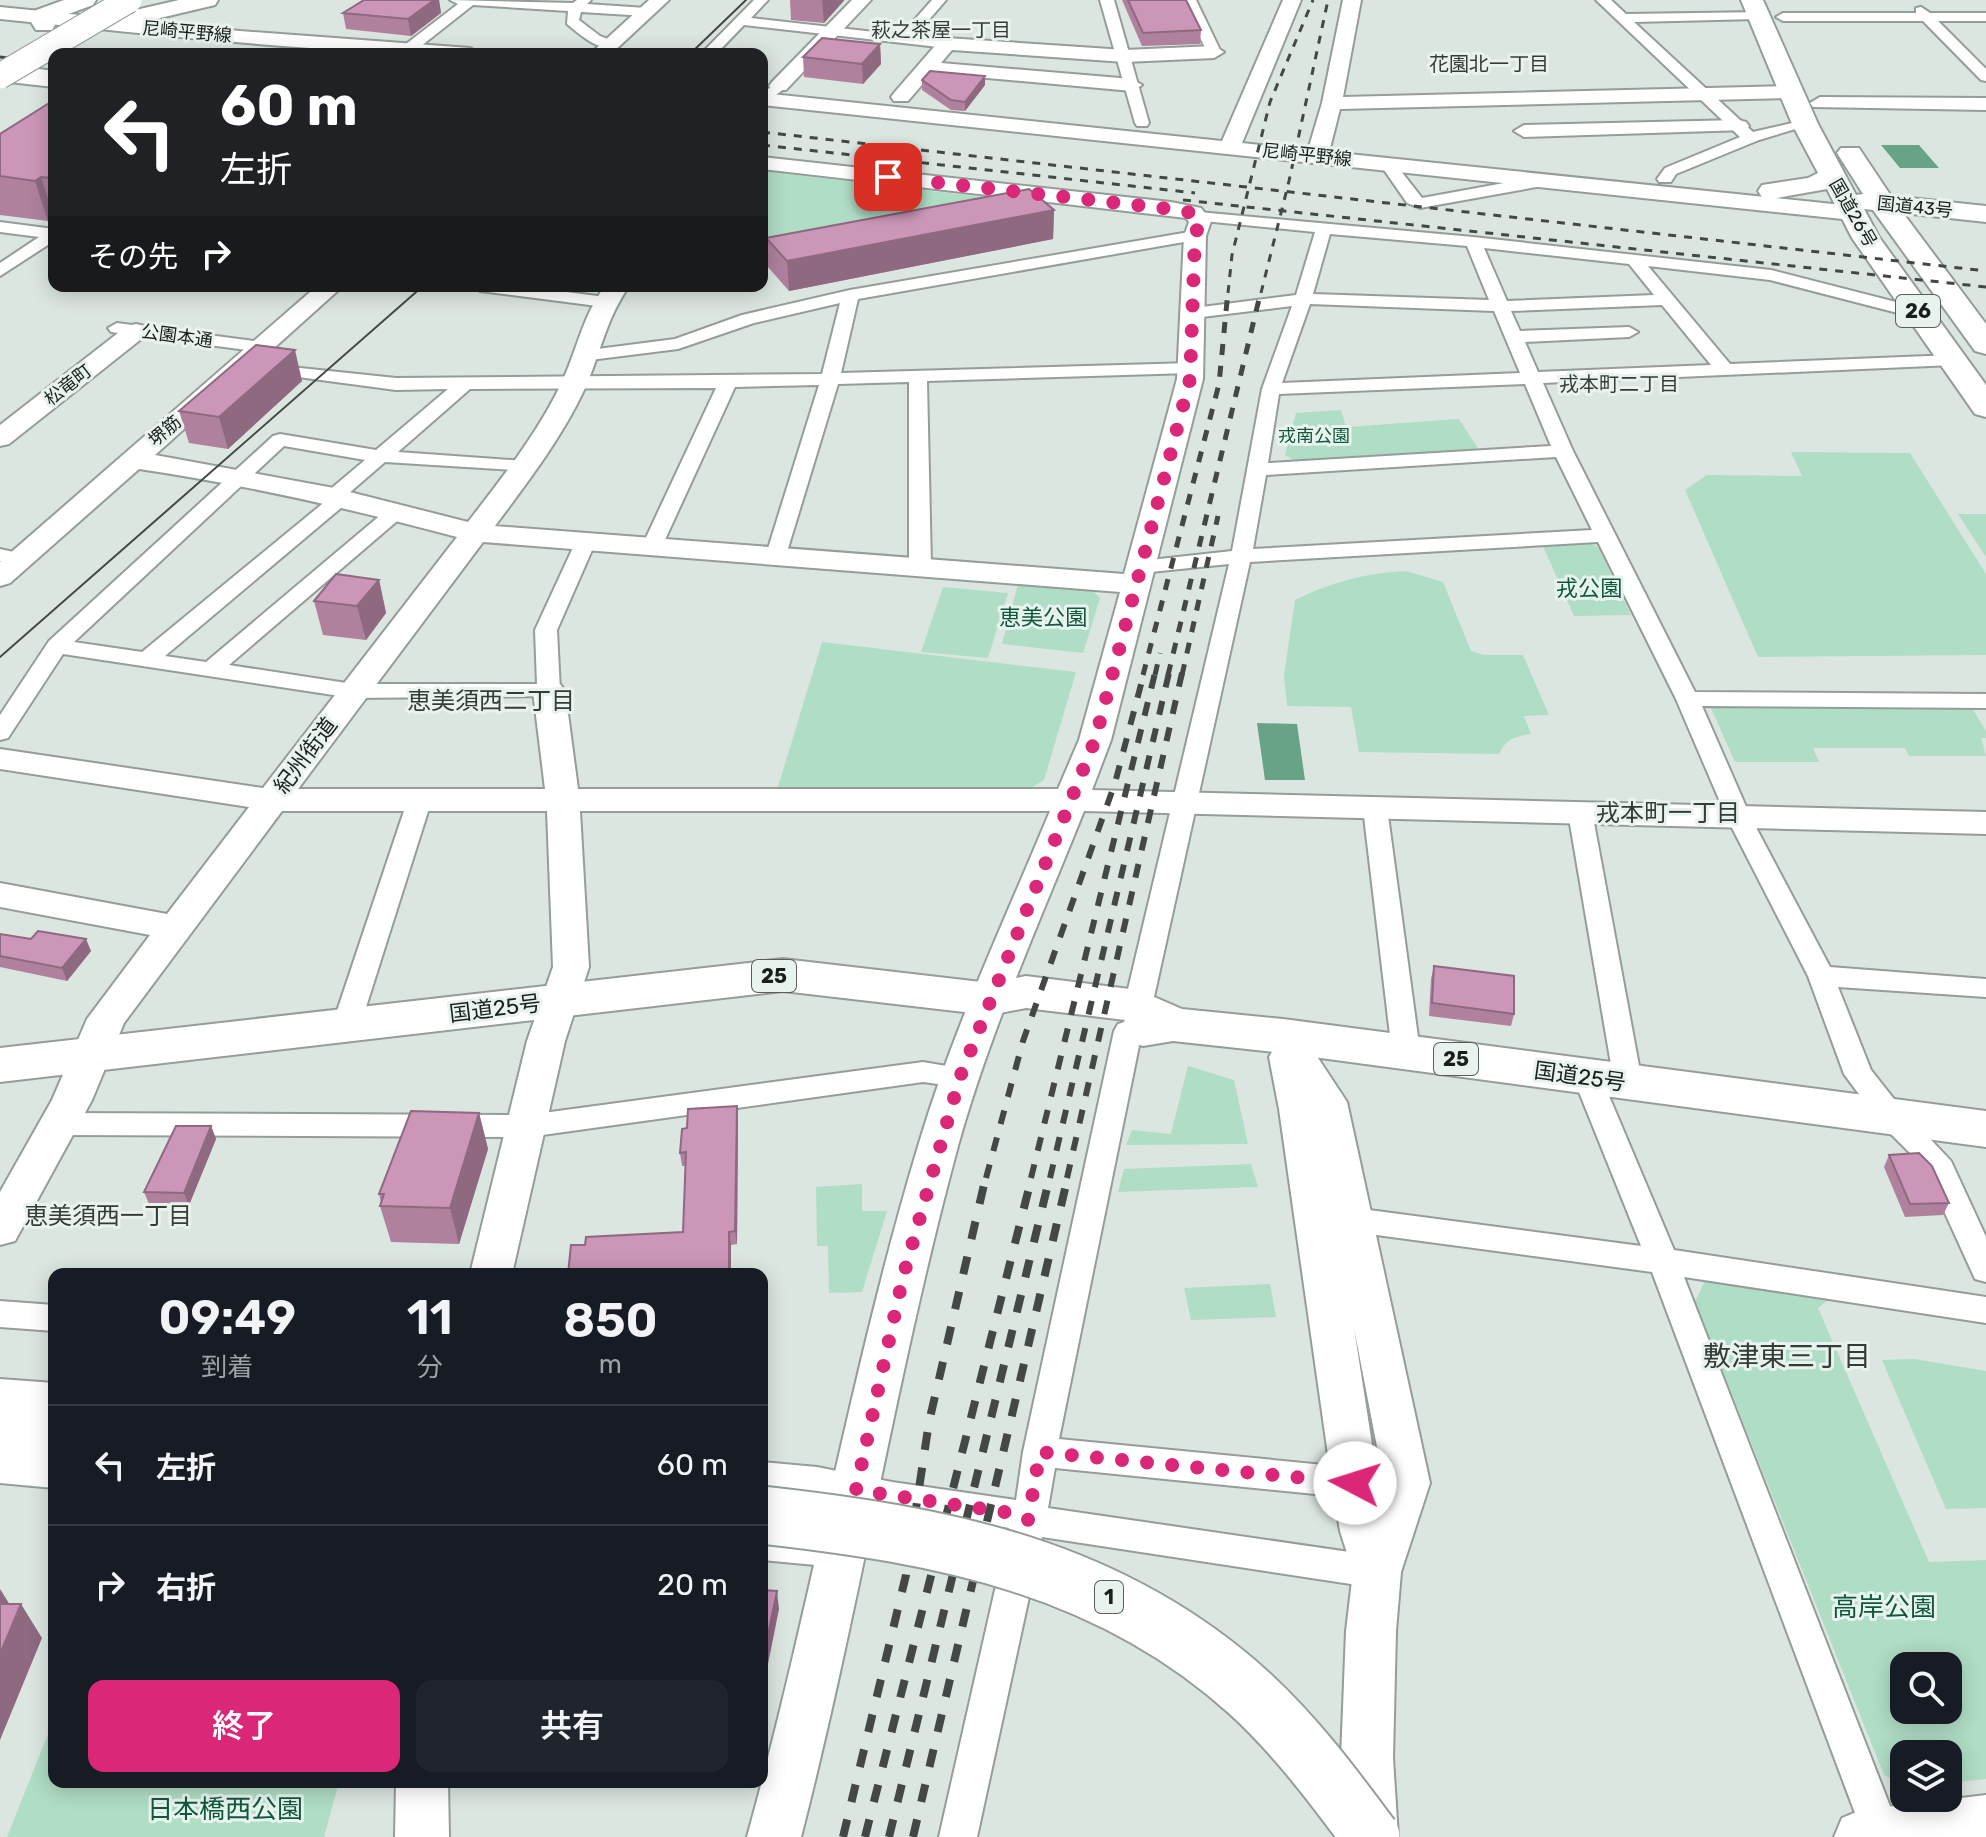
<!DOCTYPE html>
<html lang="ja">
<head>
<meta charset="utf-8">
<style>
	body { margin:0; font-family:Rubik,"Noto Sans JP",sans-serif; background:#20242c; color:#f1f3f6; height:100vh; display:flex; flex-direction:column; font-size:30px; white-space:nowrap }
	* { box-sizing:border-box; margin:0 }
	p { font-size:26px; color:#9ea1a6 }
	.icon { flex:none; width:44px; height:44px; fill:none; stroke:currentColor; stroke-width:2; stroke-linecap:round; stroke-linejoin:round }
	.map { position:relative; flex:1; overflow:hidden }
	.panel { position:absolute; left:48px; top:1268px; width:720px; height:520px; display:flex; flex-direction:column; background:#171b24; border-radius:16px; box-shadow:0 4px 20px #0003 }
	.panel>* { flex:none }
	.guide { position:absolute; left:48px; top:48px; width:720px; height:244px; border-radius:16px; box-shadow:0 4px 20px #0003; background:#202124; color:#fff; overflow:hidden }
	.fabs { position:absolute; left:1890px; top:1652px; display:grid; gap:16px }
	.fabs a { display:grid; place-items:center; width:72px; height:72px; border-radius:16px; background:#171b24; box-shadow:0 4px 20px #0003; font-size:40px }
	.pin { position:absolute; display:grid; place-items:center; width:68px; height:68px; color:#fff; margin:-34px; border-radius:16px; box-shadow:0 4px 12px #0006 }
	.me { position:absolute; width:88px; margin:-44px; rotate:275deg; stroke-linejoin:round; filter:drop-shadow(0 0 6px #0008) }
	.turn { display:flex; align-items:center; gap:28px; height:168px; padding:0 40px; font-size:36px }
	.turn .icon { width:104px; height:104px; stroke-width:2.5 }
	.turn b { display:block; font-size:56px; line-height:68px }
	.then { display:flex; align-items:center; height:76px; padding:0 40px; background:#0003; gap:16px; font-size:30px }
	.eta { display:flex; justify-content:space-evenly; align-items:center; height:136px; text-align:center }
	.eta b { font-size:48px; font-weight:600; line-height:56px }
	.primary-button { display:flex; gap:16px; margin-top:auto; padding:16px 40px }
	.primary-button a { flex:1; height:92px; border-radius:16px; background:#db2777; color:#fff; font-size:32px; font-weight:600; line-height:92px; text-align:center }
	.primary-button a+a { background:#20242c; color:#f1f3f6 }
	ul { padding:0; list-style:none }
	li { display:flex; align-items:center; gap:24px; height:120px; padding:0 40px; border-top:2px solid #363941 }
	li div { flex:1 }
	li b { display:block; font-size:30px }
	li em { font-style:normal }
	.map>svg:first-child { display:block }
</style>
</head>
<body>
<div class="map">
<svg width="1986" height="1837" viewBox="0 0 1986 1837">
	<rect width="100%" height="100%" fill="#dce6e1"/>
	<g fill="#b0ddc5" fill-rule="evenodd">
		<path d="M762,171L1050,205L1052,207L920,221L777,245L762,241Z"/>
		<path d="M1341,410L1346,427L1459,419L1479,450L1296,461L1285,455L1296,413Z"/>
		<path d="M1791,452L1910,453L1986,574V655L1758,657L1685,490L1707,475L1802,476Z"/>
		<path d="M1958,514H1986V557Z"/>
		<path d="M1588,543L1598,547L1631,615L1574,616L1543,546Z"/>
		<path d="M1406,571L1443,582L1471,651L1484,655H1523L1549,715L1524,716L1531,734C1515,736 1505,740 1499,754L1359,752L1351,707L1287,706L1284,675L1295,600C1330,582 1367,573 1406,571Z"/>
		<path d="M1018,584L1091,589L1100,598L1083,653L1002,644Z"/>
		<path d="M943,587L1008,593L988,658L921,652Z"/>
		<path d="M822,642L1076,672L1044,780L1031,788L778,787Z"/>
		<path d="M1711,708H1972L1986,731V738H1981L1986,756H1909L1905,748H1813L1819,762H1735Z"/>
		<path d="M1188,1066L1234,1080L1248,1144L1126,1145L1132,1130L1171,1134Z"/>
		<path d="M1251,1164L1258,1187L1118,1192L1124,1169Z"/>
		<path d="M862,1184V1211H887L862,1292L829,1293L828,1246H817L816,1187Z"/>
		<path d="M1706,1278L1828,1300L1818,1308L1929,1562L1986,1560V1779L1948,1783V1754H1904V1785L1884,1775L1695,1302ZM1904,1666H1948V1710H1904Z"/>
		<path d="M1270,1284L1276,1317L1191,1320L1184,1288Z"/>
		<path d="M1914,1359L1986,1371V1508L1946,1509L1882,1360Z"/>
		<path d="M54,1719V1782H339L324,1837H7Z"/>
	</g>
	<g fill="#67a386">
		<path d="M1881,145H1919L1939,168H1900Z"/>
		<path d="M1257,723L1297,724L1305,780H1265Z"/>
	</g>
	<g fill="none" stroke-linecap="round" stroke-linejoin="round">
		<g stroke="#949d98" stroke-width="4">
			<g id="street">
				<path d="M450,0L573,3L577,0H591L587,4L646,8L653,12L646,16L581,12L579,20L600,36L615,42V48C596,50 581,35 567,24L568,11L473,5L416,50H406V44L458,4Z"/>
				<path d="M754,0H768L751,18L901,35L932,0H946L915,36L947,40L954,44L947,48L744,25L716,54H701Z"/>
				<path d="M1100,0H1114L1149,123L1147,126H1137L1135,123Z"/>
				<path d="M1182,0H1196L1221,52L1219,55L1207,52Z"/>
				<path d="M1596,0H1611L1626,14L1763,12L1765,15L1758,19L1634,22L1753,132L1805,120L1812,124L1759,140L1676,174L1671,182H1659L1657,179L1665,168L1740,137Z"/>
				<path d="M1921,7L1930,13H1986V21H1938L1986,69V81L1981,80L1923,21H1783L1776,17L1783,13H1916V8Z"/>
				<path d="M0,73L54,79V87L0,81Z"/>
				<path d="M779,82L784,83V89L762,105V93Z"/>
				<path d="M1388,159L1393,161L1422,198L1542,176L1550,181L1542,186L1420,208L1407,203L1380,164Z"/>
				<path d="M1199,212L1473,237L1771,270L1927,310L1930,314L1927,318L1921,319L1770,280L1648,266L1730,364L1953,355L1962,360L1953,365L1543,383L1573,451L1695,692L1986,694V708L1702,706L1751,818L1830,967L1986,979V997L1838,987L1871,1070L1901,1108L1951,1161L1986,1237V1282L1975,1279L1924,1167L1881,1124L1844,1074L1808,976L1727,818L1676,699L1598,542L1250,562L1152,1006L1148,1013L1138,1016L1128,1013L1124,1006L1229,564L1141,573L1130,567L1141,561L1232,551L1262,389L1292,306L1194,318L1185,313L1194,308L1296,295L1315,232L1193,220V214ZM1330,234L1467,246L1489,300L1313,294ZM1484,248L1629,264L1654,295L1507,301ZM1310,304L1494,311L1520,373L1282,383ZM1662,305L1711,365L1538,372L1525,342L1629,337L1638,332L1629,327L1520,331L1511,311ZM1525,384L1551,446L1268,463L1279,394ZM1556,457L1592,530L1253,549L1266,475Z"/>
				<path d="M0,222L54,229V241L0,276V263L39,237L0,232Z"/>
				<path d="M1195,231L1201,233L1203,236L1201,239L858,299L841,373L1191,363L1200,368L1191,373L927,381L931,565L927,569H913L909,565V382L838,384L786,555L776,561L766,555L819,385L735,387L663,544L653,550L643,544L716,388L470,389L398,452L525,461L535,467L532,471L385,462L348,494L351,498L348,502L165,656L206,662L389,508H403L406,512L403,516L229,665L353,684H537L535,630L576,541L586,535L596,541L557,630L560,691L557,696L353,698L63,654L8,738L0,740V715L49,641L273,436L280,434L376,450L448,389L396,390L268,373L259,368L262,364L396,378L822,374L840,303L754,323L678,349L582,361L573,356L582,351L675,339L742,315L850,290ZM284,446L365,460L327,492L324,496L327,500L142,652L74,642Z"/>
				<path d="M471,286H520L605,297L614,302L605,307L480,291Z"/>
				<path d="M117,323L262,342L271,347L262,352L111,332L108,328Z"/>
				<path d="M0,549L27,555L30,559L20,565L0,561Z"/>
				<path d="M419,794L428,797L431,802L360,1026L356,1033L346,1036L336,1033L332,1026L407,802L410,797Z"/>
				<path d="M1375,800L1384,803L1387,808L1420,1052L1416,1059L1406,1062L1396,1059L1392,1052L1363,808L1366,803Z"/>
				<path d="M1580,804L1589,807L1592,812L1642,1082L1638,1089L1628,1092L1618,1089L1614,1082L1568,812L1571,807Z"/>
				<path d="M1128,1021L1138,1024L1142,1031L1059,1439L1355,1468L1367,1473L1372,1483L1367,1493L1355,1498L1055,1468L1048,1508L1377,1556L1389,1561L1395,1572L1389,1583L1377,1588L1042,1537L977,1837H939L1009,1528L892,1512L817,1497L762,1492V1462L817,1467L892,1482L1016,1500L1023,1452L1114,1031L1118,1024Z"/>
				<path d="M923,1062L970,1070L974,1077L970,1084L960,1087L923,1082L528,1137L60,1135L50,1132L46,1124L50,1116L60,1113L528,1115Z"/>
				<path d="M1587,1067L1597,1070L1601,1077L1674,1250L1986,1297V1323L1684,1277L1902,1837H1864L1652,1272L1354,1232L1343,1228L1339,1220L1343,1212L1354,1208L1641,1246L1573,1077L1577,1070Z"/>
				<path d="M0,1301L54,1305V1331L0,1327Z"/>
				<path d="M0,1453L54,1458V1488L0,1483Z"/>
				<path d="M762,1528L826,1534L838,1539L843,1550L838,1561L826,1566L762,1560Z"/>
			</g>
		</g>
		<g stroke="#949d98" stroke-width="4">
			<g id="secondary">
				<path d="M649,0H669L611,54H590Z"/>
				<path d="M852,0H871L786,90H772L769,86L772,82Z"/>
				<path d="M1283,0H1301L1242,143L1308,150L1322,103L1343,0H1361L1343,97L1790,86L1800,92L1790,98L1340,109L1329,152L1852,206L1863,213L1852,220L762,105V93L1222,141Z"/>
				<path d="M0,7L240,31L470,48L480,54C319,54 160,35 0,19Z"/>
				<path d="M947,38L1125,50L1214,46L1224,52L1214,58L1125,62L952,50L941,63L1132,79L1142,85L1132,91L932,73L908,101H894L891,97L894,93L940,40Z"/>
				<path d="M24,67L54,71V83L17,77L14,73L17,69Z"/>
				<path d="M1820,97L1986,98V110L1813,107L1810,103Z"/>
				<path d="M1739,120L1746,122L1749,126L1746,130L1524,137L1514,131L1524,125Z"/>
				<path d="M762,157L1171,202L1201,208L1211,221L1206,236L1203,379L1111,740L1092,790L1986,812V834L1084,811C1040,921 990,1031 958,1146C896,1374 860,1608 801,1837H747C811,1607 850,1371 919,1143C953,1029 1005,920 1050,811H580L589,967L565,1041L512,1274H470L527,1041L553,967L547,811H282L124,1023L92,1100L15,1241L0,1245V1192L52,1100L87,1019L150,935L0,907V883L167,914L249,807L0,769V749L263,788L457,537C352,509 247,485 139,469L10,583L0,586V562L317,286H343L155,455L334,488L468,522C502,478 538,433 562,382C577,350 583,315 605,286H629C607,318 602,347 588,381C567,431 527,483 495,526L1124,574L1177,379L1184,236L1189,222L1186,218L762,169ZM483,542L1120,592L1079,740L1058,789H578L565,691L560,684L549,682L538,684L533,691L545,789H298Z"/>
				<path d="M136,324L145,326L148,331L145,336L9,444L0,446V425L127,326Z"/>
				<path d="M1283,1022L1297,1026L1347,1102L1430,1483L1401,1572L1396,1631L1393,1758L1398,1837L1344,1836L1341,1758L1346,1631L1353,1572L1340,1531L1332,1483L1279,1109L1269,1057L1273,1050L1264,1036L1269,1026ZM1354,1328L1384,1483L1380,1492L1378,1483Z"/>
				<path d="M396,1782H448L449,1837H395Z"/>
				<path d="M1986,1795V1837H1834L1842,1818L1861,1810Z"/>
			</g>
		</g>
		<g stroke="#949d98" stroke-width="4">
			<g id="highway">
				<path d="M64,0H96L93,5L52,20L55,25L52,30H36L28,17L31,12Z"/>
				<path d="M179,0H218L215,5L122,27L114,25L111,20L114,15Z"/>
				<path d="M1741,0H1763L1818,124L1856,195L1863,194L1837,153L1841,148H1859L1891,196L1986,206V222L1903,213L1986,324V354L1975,351L1873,210L1864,209L1879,237L1986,385V417L1975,414L1852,238L1827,189L1771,199L1762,197L1758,191L1762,185L1808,178L1818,173L1792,124Z"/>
				<path d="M783,959L990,983L1026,976L1138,990L1182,1009L1283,1019L1986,1111V1147L1283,1053L1173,1041L1143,1046L1127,1041L1120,1029L1125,1020L1026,1008L990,1015L783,991L0,1082V1048Z"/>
				<path d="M0,1379L54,1383V1467L0,1462Z"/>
			</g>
		</g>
		<use href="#street" fill="#fff" fill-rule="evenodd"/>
		<use href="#secondary" fill="#fff" fill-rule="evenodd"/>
		<use href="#highway" fill="#fff" fill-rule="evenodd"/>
		<g stroke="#434846" stroke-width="2">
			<path d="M690,54L746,0"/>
			<path d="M0,657L423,286"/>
		</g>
		<g stroke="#434846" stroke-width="3" stroke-dasharray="8 8" stroke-linecap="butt">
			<path d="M0,57L54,63"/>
			<path d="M762,132L1986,271"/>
			<path d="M762,145L1195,193"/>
			<path d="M1183,200L1986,287"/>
			<path d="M1228,293L1232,255L1270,102L1313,0"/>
			<path d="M1261,293L1289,181L1328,0"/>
		</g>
		<g stroke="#434846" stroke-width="5" stroke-dasharray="11 11" stroke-linecap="butt">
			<path d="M1143,675L1219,384L1228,291"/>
			<path d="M1155,675L1160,653"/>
			<path d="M1168,675L1261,291"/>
			<path d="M1182,675L1218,516"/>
		</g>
		<g stroke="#434846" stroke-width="6" stroke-dasharray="14 14" stroke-linecap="butt">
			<path d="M986,1178L1023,1041L1115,783L1144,673"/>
			<path d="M1031,1178L1155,673"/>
			<path d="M1050,1178L1169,673"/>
			<path d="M1067,1178L1182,673"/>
		</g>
		<g stroke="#434846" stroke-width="8" stroke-dasharray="18 18" stroke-linecap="butt">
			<path d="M843,1837L906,1575L929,1422L986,1176"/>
			<path d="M865,1837L1032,1176"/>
			<path d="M889,1837L1050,1176"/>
			<path d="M913,1837L1068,1176"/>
		</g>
		<g stroke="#949d98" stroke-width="27" stroke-linecap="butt">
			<path id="highway-bridge-far1" d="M0,76L129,0"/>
		</g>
		<g stroke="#949d98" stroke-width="61" stroke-linecap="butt">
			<path id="highway-bridge" d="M762,1515C943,1535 1110,1567 1249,1693C1296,1736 1334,1787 1371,1837"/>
		</g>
		<use href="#highway-bridge-far1" stroke="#fff" stroke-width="25"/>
		<use href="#highway-bridge" stroke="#fff" stroke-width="57"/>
	</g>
	<g fill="#af819d">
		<path d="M364,0H439L441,13L411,36L346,29L343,13Z"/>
		<path d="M790,0H844V1L824,23L791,20Z"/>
		<path d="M1122,0H1186L1201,30L1200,44L1142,46Z"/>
		<path d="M880,44L881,64L863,84L804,77L803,57Z"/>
		<path d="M985,76V85L965,111L951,110L922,90V80Z"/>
		<path d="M54,100V217L48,221L0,215V176Z"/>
		<path d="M1054,210L1053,239L789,291L768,267L766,238Z"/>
		<path d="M302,381L228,449L189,443L179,411Z"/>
		<path d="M379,580L386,613L366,640L323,635L314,601Z"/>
		<path d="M0,934L91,951L67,981L0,967Z"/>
		<path d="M1434,966L1514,1014L1511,1026L1429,1016L1431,979Z"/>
		<path d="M737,1106L738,1119L737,1244L731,1245L683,1232L686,1166H682L680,1153L687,1128Z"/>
		<path d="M479,1113L488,1149L459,1244L391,1242L380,1206L381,1202L379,1194Z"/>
		<path d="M211,1126L216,1139L189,1205L149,1204L144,1192Z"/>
		<path d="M1889,1155L1949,1203L1943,1215L1905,1217L1884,1167Z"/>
	</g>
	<g fill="#8e6980">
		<path d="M434,0H439L441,13L411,36L408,19Z"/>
		<path d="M822,0H844L824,23Z"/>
		<path d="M880,44L881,64L863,84L862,64Z"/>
		<path d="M985,76V85L965,111V102Z"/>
		<path d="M41,177L54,217L48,221L35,181Z"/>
		<path d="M1054,210L1053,239L789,291L787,261Z"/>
		<path d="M295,350L302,381L228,449L219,417Z"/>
		<path d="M379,580L386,613L366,640L357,606Z"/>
		<path d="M86,939L91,951L67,981L62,968Z"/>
		<path d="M737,1106L738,1119L737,1244L735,1231Z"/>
		<path d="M479,1113L488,1149L459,1244L450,1208Z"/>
		<path d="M211,1126L216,1139L189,1205L184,1193Z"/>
		<path d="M729,1232L731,1245V1274H729Z"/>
		<path d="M0,1589L17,1616L21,1604L42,1638L0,1740Z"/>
		<path d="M777,1591L779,1609L762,1694V1664Z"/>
	</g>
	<g fill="#cb96b7" stroke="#8e6980" stroke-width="2">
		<path d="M364,0H434L408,19L343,13Z"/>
		<path d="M1128,0H1186L1201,30L1143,33Z"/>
		<path d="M822,38L880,44L862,64L803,57Z"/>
		<path d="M930,71L985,76L965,102L951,100L922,80Z"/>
		<path d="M54,100V178L41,177L35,181L0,176V134Z"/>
		<path d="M1029,189L1054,210L787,261L766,238Z"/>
		<path d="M256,345L295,350L219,417L179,411Z"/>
		<path d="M336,574L379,580L357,606L314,601Z"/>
		<path d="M38,931L86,939L62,968L0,956V934L31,939Z"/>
		<path d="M1434,966L1514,976V1014L1432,1003Z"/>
		<path d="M737,1106L735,1231L729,1232V1274H568L571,1245H585L586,1237L683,1232L686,1152L680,1153L682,1129L687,1128L688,1109Z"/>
		<path d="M411,1111L479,1113L450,1208L380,1206L384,1194H379Z"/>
		<path d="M176,1126H211L184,1193L144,1192Z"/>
		<path d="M1919,1153L1932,1166L1949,1203L1910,1204L1889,1155Z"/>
		<path d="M762,1590L777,1591L762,1664Z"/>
		<path d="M0,1604H21L0,1654Z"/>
	</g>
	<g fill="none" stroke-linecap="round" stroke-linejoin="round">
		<path stroke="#db2777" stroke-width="14" stroke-dasharray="0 25.2" d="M888,177L1171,209L1193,213L1200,221L1195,236L1190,379L1141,567L1095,740L960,1077L903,1277L856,1490L1011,1513L1028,1520L1040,1452L1355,1483"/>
	</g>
	<g text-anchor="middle" stroke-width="6" stroke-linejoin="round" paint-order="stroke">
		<g font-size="18" fill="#1b1e1d" stroke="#e9f3ee">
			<text transform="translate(187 32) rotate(5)" y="6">尼崎平野線</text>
			<text transform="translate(1307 155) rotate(6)" y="6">尼崎平野線</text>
			<text transform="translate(1915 207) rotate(6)" y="6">国道43号</text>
			<text transform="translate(1853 213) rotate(60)" y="6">国道26号</text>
			<text transform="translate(177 336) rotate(8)" y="6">公園本通</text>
			<text transform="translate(68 385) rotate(-38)" y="6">松竜町</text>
			<text transform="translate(165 431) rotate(-40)" y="6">堺筋</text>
		</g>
		<g font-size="18" fill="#0e593d" stroke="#e9f3ee">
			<text x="1314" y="442">戎南公園</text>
		</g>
		<g font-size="20" fill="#353c38" stroke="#e9f3ee">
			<text x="941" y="37">萩之茶屋一丁目</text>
			<text x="1489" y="71">花園北一丁目</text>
			<text x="1619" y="391">戎本町二丁目</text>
		</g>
		<g fill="#e9f3ee" stroke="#595e5c" stroke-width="2">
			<rect x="1896" y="295" width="44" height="32" rx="6"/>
			<rect x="752" y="960" width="44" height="32" rx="6"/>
			<rect x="1434" y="1043" width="44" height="32" rx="6"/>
			<rect x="1095" y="1581" width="28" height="32" rx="6"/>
		</g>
		<g font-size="20" font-weight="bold" fill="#1b1e1d">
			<text x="1918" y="318">26</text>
			<text x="774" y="983">25</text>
			<text x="1456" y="1066">25</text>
			<text x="1109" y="1604">1</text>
		</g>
		<g font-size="22" fill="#0e593d" stroke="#e9f3ee">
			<text x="1589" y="596">戎公園</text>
			<text x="1043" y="625">恵美公園</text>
		</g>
		<g font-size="22" fill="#1b1e1d" stroke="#e9f3ee">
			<text transform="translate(305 755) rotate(-53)" y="8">紀州街道</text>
			<text transform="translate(495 1008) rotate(-7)" y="8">国道25号</text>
			<text transform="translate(1580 1076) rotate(8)" y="8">国道25号</text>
		</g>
		<g font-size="24" fill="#353c38" stroke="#e9f3ee">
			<text x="491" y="709">恵美須西二丁目</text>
			<text x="1668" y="821">戎本町一丁目</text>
			<text x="108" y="1224">恵美須西一丁目</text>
		</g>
		<g font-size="26" fill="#0e593d" stroke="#e9f3ee">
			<text x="1884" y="1616">高岸公園</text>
			<text x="225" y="1818">日本橋西公園</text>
		</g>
		<g font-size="28" fill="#353c38" stroke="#e9f3ee">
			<text x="1787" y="1366">敷津東三丁目</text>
		</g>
	</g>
</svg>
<div class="fabs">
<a><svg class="icon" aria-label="search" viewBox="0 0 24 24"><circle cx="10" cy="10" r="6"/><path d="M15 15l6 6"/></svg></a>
<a><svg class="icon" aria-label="layers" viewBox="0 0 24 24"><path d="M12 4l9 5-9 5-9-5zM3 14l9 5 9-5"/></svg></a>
</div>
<div class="pin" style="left:888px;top:177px;background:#d93025"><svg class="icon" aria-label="arrive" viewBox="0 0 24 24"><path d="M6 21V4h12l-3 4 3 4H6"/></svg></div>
<svg class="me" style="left:1355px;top:1483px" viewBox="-20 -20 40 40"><circle r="19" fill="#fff"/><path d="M0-13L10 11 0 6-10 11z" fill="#db2777"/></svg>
<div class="guide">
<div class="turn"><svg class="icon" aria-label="left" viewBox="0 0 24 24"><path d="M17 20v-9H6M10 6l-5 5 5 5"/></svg><div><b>60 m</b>左折</div></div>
<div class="then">その先<svg class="icon" aria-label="right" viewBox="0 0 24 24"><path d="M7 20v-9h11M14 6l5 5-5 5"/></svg></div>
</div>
<section class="panel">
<div class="eta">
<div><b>09:49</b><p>到着</p></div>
<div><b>11</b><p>分</p></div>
<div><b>850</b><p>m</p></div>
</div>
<ul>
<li><svg class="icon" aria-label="left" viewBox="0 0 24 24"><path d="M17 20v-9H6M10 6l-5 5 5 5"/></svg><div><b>左折</b></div><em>60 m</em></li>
<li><svg class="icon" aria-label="right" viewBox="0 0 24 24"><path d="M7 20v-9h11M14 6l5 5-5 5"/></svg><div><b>右折</b></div><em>20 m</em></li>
</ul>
<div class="primary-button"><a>終了</a><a>共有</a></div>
</section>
</div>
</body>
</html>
